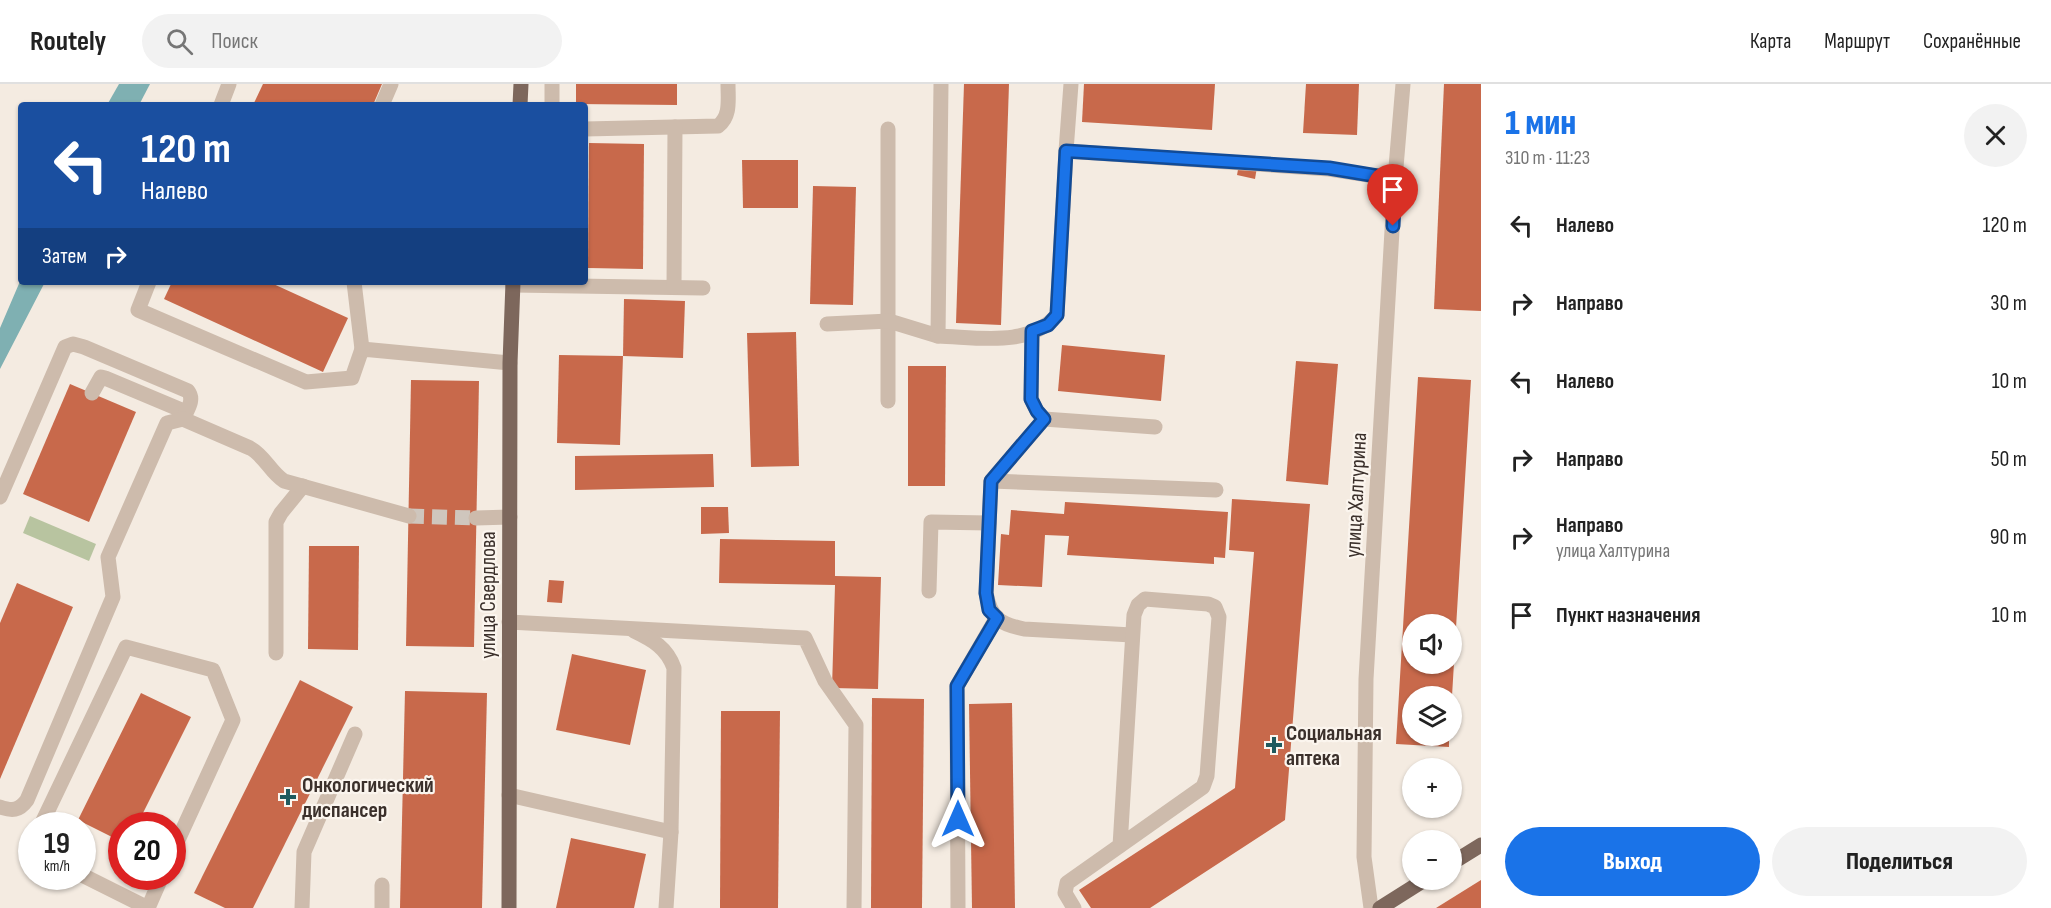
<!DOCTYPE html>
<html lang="ru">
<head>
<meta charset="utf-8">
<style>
	body { margin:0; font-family:"Sofia Sans Condensed",sans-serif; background:#f2f2f2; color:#222; height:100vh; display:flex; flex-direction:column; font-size:22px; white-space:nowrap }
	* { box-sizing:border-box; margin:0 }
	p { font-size:20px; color:#767676 }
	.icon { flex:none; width:33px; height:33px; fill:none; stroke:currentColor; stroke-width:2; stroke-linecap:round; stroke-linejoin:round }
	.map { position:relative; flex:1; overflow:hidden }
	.drawer { display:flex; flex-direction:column; background:#fff; width:570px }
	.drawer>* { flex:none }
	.guide { position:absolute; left:18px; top:18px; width:570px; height:183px; border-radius:6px; box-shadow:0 2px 4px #0004; background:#1a4fa0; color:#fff; overflow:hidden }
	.buttons { position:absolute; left:1402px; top:530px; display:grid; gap:12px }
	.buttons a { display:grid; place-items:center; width:60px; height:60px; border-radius:50%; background:#fff; box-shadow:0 2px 4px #0004; font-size:30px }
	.speed { position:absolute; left:18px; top:728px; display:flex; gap:12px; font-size:30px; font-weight:700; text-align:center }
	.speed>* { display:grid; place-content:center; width:78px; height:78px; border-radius:50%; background:#fff; box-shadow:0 2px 4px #0004; line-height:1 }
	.speed small { font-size:15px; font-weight:400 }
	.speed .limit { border:9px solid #d22; background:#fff; color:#111 }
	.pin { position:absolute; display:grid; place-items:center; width:51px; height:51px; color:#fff; margin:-62px -26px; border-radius:50% 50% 50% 0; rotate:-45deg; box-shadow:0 0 6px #0007 }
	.pin .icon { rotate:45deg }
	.me { position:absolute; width:66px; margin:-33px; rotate:0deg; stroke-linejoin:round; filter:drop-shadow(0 0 4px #0008) }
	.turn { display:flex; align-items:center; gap:21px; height:126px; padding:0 24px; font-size:27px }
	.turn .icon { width:78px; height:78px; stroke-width:2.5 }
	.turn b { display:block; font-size:42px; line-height:51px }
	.then { display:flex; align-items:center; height:57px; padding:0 24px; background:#0003; gap:12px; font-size:22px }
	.round { display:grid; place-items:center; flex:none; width:63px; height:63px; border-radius:32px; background:#f2f2f2 }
	.summary { display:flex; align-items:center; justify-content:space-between; height:102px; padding:0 24px }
	h1 { font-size:36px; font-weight:800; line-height:45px; color:#1a73e8 }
	.cta { display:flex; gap:12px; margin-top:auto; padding:12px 24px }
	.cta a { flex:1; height:69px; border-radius:36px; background:#1a73e8; color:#fff; font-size:24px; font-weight:800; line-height:69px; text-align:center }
	.cta a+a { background:#f2f2f2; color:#222 }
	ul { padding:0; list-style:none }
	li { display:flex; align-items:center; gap:18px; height:78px; padding:0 24px }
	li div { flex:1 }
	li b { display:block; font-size:22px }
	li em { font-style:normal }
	header { display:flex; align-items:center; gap:36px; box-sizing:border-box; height:84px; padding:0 30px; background:#fff; border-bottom:2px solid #e0e0e0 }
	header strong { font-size:28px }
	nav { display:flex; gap:33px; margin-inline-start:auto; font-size:21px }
	.search { width:420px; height:54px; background:#f2f2f2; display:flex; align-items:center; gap:15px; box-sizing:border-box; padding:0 21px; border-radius:33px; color:#767676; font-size:22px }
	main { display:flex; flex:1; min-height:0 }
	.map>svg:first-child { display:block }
</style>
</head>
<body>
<header>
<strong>Routely</strong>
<div class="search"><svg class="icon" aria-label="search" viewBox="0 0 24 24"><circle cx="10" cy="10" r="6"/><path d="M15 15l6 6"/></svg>Поиск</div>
<nav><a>Карта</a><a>Маршрут</a><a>Сохранённые</a></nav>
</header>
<main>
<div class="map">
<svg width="1481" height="824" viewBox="0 0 1481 824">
	<rect width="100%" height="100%" fill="#f4ebe1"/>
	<path fill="#b8c4a0" d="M30,432L96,460L89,477L23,449Z"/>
	<g fill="#7fb0b2">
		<path d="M119,0H150L139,21H107Z"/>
		<path d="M21,195V198H45L0,285V244Z"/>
	</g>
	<g fill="#c8694b">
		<path d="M263,0H382L373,21H253Z"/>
		<path d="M576,0H677V21L576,20Z"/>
		<path d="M964,0H1009L1001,241L956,239Z"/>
		<path d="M1084,0H1215L1212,46L1082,38Z"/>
		<path d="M1306,0H1359L1357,51L1303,49Z"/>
		<path d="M1444,0H1481V227L1434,225Z"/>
		<path d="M589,59L644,60L643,185L588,184Z"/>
		<path d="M742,76H798V124H743Z"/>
		<path d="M1239,80L1257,83L1255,95L1237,91Z"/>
		<path d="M813,102L856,103L853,221L810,220Z"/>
		<path d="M172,198H269L348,234L323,288L164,215Z"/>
		<path d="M624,215L685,217L683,274L623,272Z"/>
		<path d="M796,248L799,382L751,383L747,249Z"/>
		<path d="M1062,261L1165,271L1161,317L1058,307Z"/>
		<path d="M559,271L623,272L620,361L557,359Z"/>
		<path d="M1296,277L1338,280L1328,401L1286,397Z"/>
		<path d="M908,282H946L945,402H908Z"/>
		<path d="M1418,293L1471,296L1454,577H1452V540H1413V579H1454L1452,612H1413V651H1449V663L1396,660Z"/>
		<path d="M411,296L479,297L474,563L406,562Z"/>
		<path d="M70,300L136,328L89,438L23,410Z"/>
		<path d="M713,370L714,403L575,406V372Z"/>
		<path d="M1232,415L1310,420L1285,736L1150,824H1091L1079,806L1235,704L1254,468L1229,466Z"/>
		<path d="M1065,418L1228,428L1225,474L1214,473V480L1067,471L1069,452L1045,451L1042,503L998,501L1001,450L1009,451L1011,426L1064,430Z"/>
		<path d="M701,423H728L729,449L701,450Z"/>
		<path d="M720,455L835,457V492L881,493L878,605L832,604L835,501L719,499Z"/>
		<path d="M309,462H359L358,566L308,565Z"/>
		<path d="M549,496L564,497L562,519L547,518Z"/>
		<path d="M17,499L73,523L0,695V539Z"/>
		<path d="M572,570L646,586L630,661L556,646Z"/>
		<path d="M300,596L353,623L253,824H225L194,809Z"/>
		<path d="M405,607L487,609L482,824H400Z"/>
		<path d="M141,609L191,633L137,741H122V758L78,736Z"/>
		<path d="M872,614L924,615L922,824H871Z"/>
		<path d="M1012,619L1015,824H972L969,620Z"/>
		<path d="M721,627H780L778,824H720Z"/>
		<path d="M571,754L646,770L634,824H556Z"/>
		<path d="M1481,796V824H1436Z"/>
	</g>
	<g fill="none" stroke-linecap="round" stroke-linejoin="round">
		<path stroke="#cfc6bd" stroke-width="15" stroke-dasharray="15 8" stroke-linecap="butt" d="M409,432L476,434"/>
		<g stroke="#cdbbac" stroke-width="15">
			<path d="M1071,0L1066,67L1329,85L1395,95"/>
			<path d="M221,21L229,0"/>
			<path d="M382,21L391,0"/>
			<path d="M552,21V0"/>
			<path d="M585,45L718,42C731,32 728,16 728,0"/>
			<path d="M888,45V317"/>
			<path d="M149,198L138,226L306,298L352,294L362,265L510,279"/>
			<path d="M354,198L362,265"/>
			<path d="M513,201L703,204"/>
			<path d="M674,203L675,43"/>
			<path d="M827,240L889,237L938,252L941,0"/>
			<path d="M1032,247L1031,315L1037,327L1044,335L991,397L986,509C991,535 1000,540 1024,545L1132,551"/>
			<path d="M938,252C977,253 1029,264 1057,231L1066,67"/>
			<path d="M92,309L101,293L105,294L186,328"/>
			<path d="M1044,335L1155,343"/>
			<path d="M991,397L1216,406"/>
			<path d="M0,413L65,263L73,260L84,263L188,307C195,316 187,326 183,335"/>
			<path d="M476,434L510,433"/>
			<path d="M929,507L931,438L989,439"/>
			<path d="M509,538L805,554L825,597L856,641L854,824"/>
			<path d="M634,547C653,556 667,564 674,584L671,748L666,824"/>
			<path d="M276,569V438L281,429L303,402"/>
			<path d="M509,711L671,748"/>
			<path d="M0,723C12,727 19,727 27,716L113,513L108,473L167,339L183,335L250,364C265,372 270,388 284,397L409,432"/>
			<path d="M41,741L126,563L213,586L233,636L172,769"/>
			<path d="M32,760L30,764L32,765"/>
			<path d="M82,791L148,824"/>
			<path d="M382,801V824"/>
			<path d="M148,824L162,792"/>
			<path d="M302,824L304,768L355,650"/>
			<path d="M958,824L957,602L997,533"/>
			<path d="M1074,824L1065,809L1067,799L1203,703L1207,692L1219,533L1215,523L1208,520L1145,515L1138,521L1134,531L1120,762"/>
			<path d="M1371,824L1364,773L1366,595L1395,95L1403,0"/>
		</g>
		<g stroke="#7d675c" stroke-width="15">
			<path d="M520,21L521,0"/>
			<path d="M1452,779L1481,761"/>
			<path d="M509,824L510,279L513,198"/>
			<path d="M1380,824L1426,795"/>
		</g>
	</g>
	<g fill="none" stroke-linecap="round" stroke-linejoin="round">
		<g stroke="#114b97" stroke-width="15">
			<path id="route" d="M958,735L957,602L997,534L989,526L986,509L991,397L1044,335L1037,327L1031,315L1032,247L1048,241L1057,231L1066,67L1329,84L1395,95L1393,142"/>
		</g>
		<use href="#route" stroke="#1a73e8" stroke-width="10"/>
	</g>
	<g fill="#1f5a5e" stroke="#fbf5ee" stroke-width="2">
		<path d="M1271 652h6v6h6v6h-6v6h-6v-6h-6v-6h6z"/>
		<path d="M285 704h6v6h6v6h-6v6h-6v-6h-6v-6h6z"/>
	</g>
	<g text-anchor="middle" stroke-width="4.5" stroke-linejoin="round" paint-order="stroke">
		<g font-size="22" fill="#3b302b" stroke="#fbf5ee">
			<text transform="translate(1355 411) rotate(-87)" y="8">улица Халтурина</text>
			<text transform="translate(487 511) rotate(-90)" y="8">улица Свердлова</text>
		</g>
		<g font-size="22" font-weight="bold" fill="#3b302b" stroke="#fbf5ee" text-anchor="start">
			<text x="1286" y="656">Социальная<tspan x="1286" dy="25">аптека</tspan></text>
			<text x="302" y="708">Онкологический<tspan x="302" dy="25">диспансер</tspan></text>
		</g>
	</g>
</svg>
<div class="buttons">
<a><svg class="icon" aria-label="sound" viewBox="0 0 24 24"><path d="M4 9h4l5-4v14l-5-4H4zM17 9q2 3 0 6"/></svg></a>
<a><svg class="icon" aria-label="layers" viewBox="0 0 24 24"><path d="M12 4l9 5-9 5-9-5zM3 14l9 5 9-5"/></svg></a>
<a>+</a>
<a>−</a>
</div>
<div class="speed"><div>19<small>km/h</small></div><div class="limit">20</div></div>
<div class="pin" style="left:1393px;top:142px;background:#d93025"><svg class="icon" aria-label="arrive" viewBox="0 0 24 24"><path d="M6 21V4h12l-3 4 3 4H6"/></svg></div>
<svg class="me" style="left:958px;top:735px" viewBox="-20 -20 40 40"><path d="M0-17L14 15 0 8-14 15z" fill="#1a73e8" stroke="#fff" stroke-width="4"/></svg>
<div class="guide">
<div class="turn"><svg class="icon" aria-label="left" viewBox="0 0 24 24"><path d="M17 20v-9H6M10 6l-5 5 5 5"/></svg><div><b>120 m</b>Налево</div></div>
<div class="then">Затем<svg class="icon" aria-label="right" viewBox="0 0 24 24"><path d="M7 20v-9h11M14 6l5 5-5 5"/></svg></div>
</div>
</div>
<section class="drawer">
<div class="summary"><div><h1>1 мин</h1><p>310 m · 11:23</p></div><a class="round"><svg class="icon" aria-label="close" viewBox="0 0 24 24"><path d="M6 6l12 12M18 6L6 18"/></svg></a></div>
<ul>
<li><svg class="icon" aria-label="left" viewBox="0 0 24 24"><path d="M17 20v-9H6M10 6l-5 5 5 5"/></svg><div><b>Налево</b></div><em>120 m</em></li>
<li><svg class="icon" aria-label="right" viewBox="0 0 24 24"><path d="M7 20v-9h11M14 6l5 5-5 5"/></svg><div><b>Направо</b></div><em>30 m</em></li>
<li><svg class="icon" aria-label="left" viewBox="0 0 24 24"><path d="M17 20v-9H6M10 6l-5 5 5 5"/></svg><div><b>Налево</b></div><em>10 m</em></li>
<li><svg class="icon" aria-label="right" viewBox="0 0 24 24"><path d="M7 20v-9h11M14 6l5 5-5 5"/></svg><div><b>Направо</b></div><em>50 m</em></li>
<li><svg class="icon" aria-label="right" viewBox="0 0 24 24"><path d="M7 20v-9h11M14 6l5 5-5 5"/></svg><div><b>Направо</b><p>улица Халтурина</p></div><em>90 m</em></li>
<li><svg class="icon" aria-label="arrive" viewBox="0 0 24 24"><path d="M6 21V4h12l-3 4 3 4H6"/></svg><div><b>Пункт назначения</b></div><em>10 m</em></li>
</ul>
<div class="cta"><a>Выход</a><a>Поделиться</a></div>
</section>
</main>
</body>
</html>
